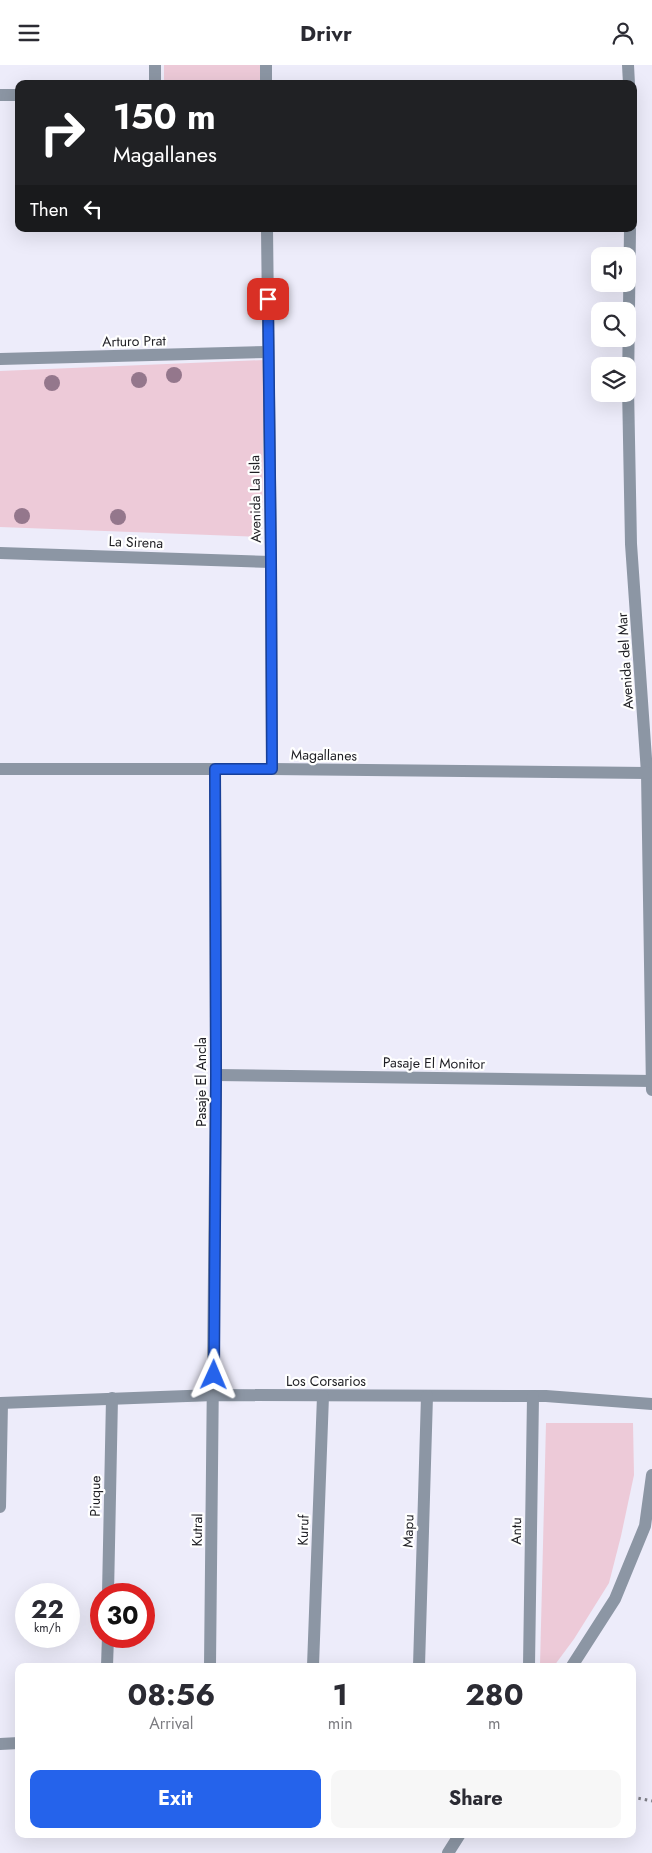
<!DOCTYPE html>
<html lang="en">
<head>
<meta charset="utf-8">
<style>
	body { margin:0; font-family:Jost,sans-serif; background:#f7f7f7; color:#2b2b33; height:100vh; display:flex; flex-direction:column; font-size:19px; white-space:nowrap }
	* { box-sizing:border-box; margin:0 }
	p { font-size:16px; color:#7c7c81 }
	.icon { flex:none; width:28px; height:28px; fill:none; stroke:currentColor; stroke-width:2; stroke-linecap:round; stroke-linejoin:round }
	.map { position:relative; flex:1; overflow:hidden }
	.panel { position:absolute; left:15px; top:1598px; width:621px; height:175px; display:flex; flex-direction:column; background:#fff; border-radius:10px; box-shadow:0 5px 20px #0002 }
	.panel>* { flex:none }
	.hud { position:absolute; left:15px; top:15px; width:622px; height:152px; border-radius:10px; box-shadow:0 5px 20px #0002; background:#202124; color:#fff; overflow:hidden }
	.tools { position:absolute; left:591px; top:182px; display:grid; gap:10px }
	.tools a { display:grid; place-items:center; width:45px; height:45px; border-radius:10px; background:#fff; box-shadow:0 5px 20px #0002; font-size:25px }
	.speed { position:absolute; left:15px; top:1518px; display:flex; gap:10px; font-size:25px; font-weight:700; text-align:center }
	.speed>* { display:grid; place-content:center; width:65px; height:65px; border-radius:50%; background:#fff; box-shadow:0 5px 20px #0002; line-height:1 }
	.speed small { font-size:12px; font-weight:400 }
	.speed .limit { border:8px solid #d22; background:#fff; color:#111 }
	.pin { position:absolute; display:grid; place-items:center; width:42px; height:42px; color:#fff; margin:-21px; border-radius:10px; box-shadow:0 2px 8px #0006 }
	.me { position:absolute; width:55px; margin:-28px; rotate:1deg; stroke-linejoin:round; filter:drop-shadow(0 0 4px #0008) }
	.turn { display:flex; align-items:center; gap:18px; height:105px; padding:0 15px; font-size:22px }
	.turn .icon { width:65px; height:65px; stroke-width:2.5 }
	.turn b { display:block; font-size:35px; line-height:42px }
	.then { display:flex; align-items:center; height:48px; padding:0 15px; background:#0003; gap:10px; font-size:19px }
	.eta { display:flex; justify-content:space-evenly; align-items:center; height:85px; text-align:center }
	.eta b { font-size:30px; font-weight:700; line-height:35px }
	.primary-button { display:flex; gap:10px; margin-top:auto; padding:10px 15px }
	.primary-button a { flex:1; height:58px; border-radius:10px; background:#2563eb; color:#fff; font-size:20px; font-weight:700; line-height:58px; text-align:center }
	.primary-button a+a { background:#f7f7f7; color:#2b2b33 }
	header { display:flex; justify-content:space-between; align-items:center; height:65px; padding:0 15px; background:#fff; font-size:22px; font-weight:700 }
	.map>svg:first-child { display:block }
</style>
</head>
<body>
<header><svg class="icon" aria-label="menu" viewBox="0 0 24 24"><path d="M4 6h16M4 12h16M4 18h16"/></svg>Drivr<svg class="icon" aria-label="person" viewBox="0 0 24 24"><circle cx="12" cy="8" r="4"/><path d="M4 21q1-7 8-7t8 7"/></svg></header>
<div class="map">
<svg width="652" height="1788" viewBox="0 0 652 1788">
	<rect width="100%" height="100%" fill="#edecfa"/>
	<g fill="#edcad8">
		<rect x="164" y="0" width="103" height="19"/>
		<path d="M264,295L262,472L0,462V306Z"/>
		<path d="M546,1358H633L634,1410L621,1471L609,1518L574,1574L554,1601H540Z"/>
	</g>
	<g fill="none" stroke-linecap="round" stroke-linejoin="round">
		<path stroke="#7d7d86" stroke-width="3" stroke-dasharray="2.5 4" stroke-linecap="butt" d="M632,1732L652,1736"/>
		<g stroke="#8c96a4" stroke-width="12">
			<path d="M155,0V19"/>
			<path d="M266,0V19"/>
			<path d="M628,0L629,19"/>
			<path d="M0,30H19"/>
			<path d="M267,164L271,497L272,704"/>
			<path d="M630,164L628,322L631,479L647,708L652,1025"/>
			<path d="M0,294L268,287"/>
			<path d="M0,488L271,497"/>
			<path d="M0,704H272L647,708"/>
			<path d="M216,1010L652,1016"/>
			<path d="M0,1338L214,1330L546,1331L652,1339"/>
			<path d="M0,1442L2,1338"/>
			<path d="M108,1529L112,1333"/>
			<path d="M107,1601L108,1571"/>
			<path d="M210,1601L216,1010L215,704"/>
			<path d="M313,1601L323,1331"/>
			<path d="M419,1601L427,1331"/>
			<path d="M529,1601L533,1331"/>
			<path d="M572,1601L615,1534L645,1461L652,1410"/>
			<path d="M0,1679L19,1678"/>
			<path d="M448,1788L460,1769"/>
		</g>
	</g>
	<g fill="#94778c">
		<circle cx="174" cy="310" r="8"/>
		<circle cx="139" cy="315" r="8"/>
		<circle cx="52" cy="318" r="8"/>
		<circle cx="22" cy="451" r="8"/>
		<circle cx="118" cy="452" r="8"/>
	</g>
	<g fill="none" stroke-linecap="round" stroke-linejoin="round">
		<g stroke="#184099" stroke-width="12">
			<path id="route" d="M214,1310L216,1010L215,704H272L271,496L268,234"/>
		</g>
		<use href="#route" stroke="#2563eb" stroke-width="9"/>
	</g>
	<g text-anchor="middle" stroke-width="4.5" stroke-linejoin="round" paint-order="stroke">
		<g font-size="14" fill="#1e1e23" stroke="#fff">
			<text transform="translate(134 276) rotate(-1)" y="5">Arturo Prat</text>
			<text transform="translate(255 434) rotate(-91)" y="5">Avenida La Isla</text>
			<text transform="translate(136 477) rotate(2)" y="5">La Sirena</text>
			<text transform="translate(625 596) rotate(-94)" y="5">Avenida del Mar</text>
			<text transform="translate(324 690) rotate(1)" y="5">Magallanes</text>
			<text transform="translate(434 998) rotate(1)" y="5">Pasaje El Monitor</text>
			<text transform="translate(201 1017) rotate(-90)" y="5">Pasaje El Ancla</text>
			<text x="326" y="1321">Los Corsarios</text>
			<text transform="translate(95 1431) rotate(-89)" y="5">Piuque</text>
			<text transform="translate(197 1465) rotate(-89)" y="5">Kutral</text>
			<text transform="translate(303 1465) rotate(-88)" y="5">Kuruf</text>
			<text transform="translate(408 1466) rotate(-88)" y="5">Mapu</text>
			<text transform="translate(516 1466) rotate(-89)" y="5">Antu</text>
		</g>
	</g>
</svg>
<div class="tools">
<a><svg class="icon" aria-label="sound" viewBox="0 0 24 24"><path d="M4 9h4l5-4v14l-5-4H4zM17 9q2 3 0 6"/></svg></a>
<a><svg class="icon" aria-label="search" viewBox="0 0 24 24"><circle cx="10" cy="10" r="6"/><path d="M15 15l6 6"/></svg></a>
<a><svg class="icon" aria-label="layers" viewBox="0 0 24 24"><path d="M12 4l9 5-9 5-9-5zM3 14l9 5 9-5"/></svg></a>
</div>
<div class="speed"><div>22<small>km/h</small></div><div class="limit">30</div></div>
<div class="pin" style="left:268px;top:234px;background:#d93025"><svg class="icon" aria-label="arrive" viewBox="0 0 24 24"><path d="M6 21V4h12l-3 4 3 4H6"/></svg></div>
<svg class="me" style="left:214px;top:1310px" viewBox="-20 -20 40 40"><path d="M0-17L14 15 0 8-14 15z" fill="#2563eb" stroke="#fff" stroke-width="4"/></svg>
<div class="hud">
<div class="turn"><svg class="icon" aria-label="right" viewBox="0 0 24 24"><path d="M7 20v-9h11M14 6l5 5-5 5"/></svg><div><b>150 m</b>Magallanes</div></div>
<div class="then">Then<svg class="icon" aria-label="left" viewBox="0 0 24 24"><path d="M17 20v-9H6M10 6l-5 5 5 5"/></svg></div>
</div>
<section class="panel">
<div class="eta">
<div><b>08:56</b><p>Arrival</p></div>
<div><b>1</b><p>min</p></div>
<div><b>280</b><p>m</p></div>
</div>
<div class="primary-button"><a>Exit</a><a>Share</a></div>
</section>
</div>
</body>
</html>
